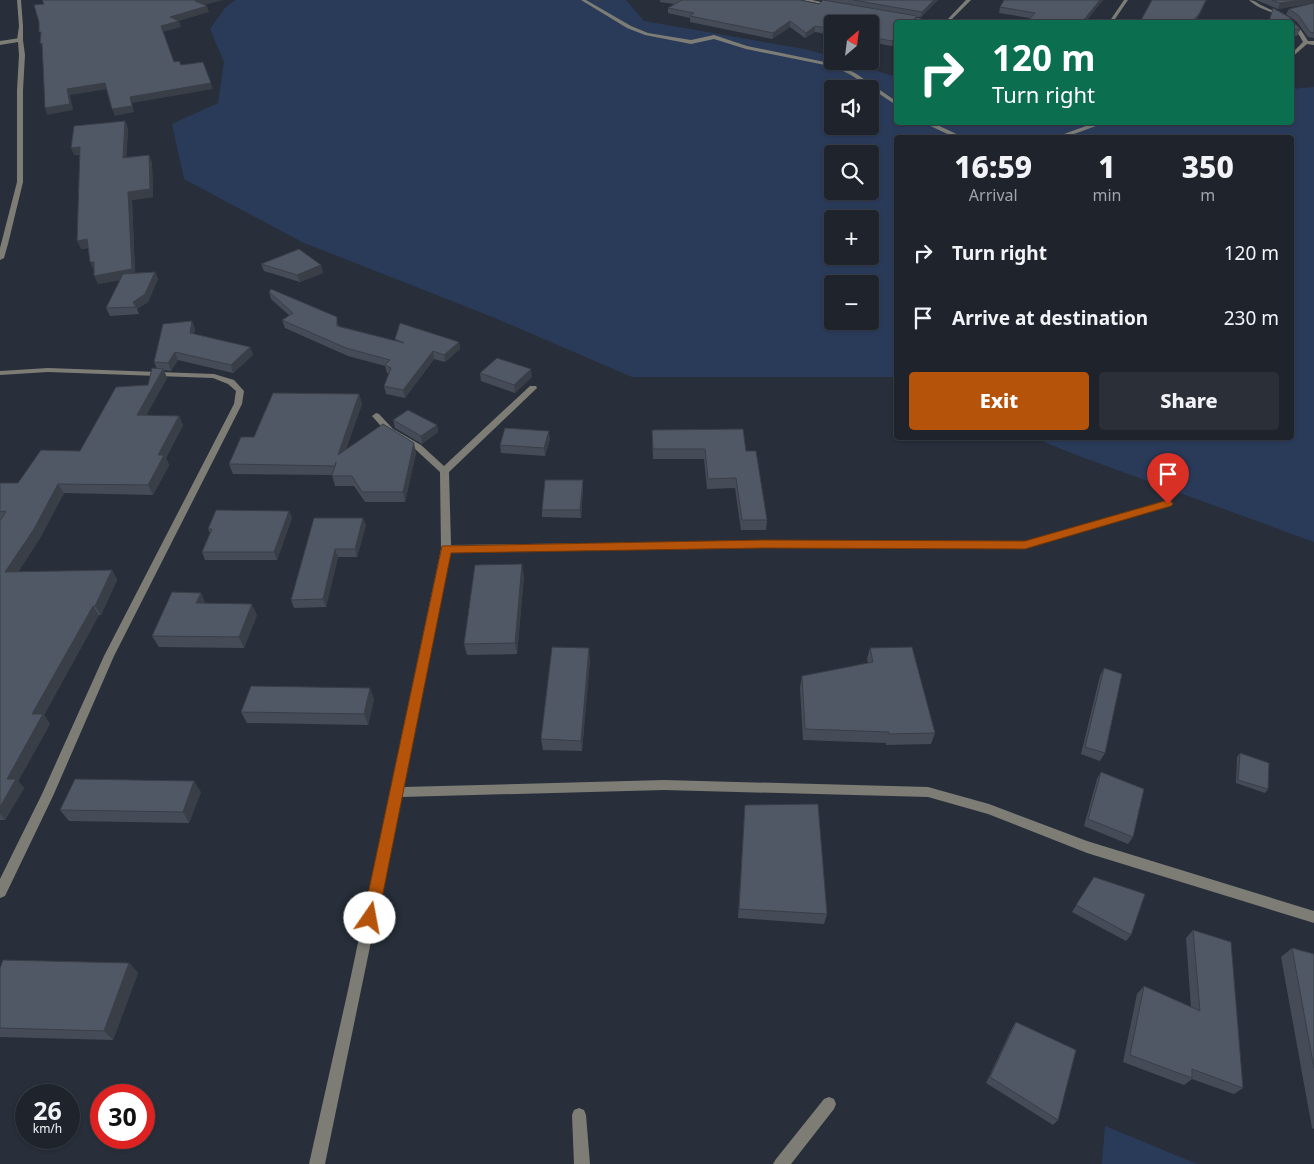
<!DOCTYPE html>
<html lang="en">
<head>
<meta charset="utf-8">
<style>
	body { margin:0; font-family:"Noto Sans",sans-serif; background:#2b2f38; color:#f1f3f6; height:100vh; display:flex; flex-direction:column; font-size:19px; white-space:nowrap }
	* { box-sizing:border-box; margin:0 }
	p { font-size:16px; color:#a1a4a9 }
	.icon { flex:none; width:28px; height:28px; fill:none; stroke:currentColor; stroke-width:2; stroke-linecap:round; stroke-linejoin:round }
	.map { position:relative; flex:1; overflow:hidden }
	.drawer { position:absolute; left:894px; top:135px; width:400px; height:305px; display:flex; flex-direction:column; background:#1e232c; border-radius:5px; box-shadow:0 1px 4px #0004,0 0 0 1px #3c4048 }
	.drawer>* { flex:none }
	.top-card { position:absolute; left:894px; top:20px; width:400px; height:105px; border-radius:5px; box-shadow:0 1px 4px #0004,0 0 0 1px #3c4048; background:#0b6e4f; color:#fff; overflow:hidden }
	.needle { width:32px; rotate:28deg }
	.tools { position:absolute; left:824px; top:15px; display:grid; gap:10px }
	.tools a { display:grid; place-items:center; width:55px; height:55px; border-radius:5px; background:#1e232c; box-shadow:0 1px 4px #0004,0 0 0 1px #3c4048; font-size:25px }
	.speed { position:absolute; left:15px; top:1084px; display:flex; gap:10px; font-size:25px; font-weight:700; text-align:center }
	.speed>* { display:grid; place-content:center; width:65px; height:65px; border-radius:50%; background:#1e232c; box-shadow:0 1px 4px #0004,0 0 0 1px #3c4048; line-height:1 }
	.speed small { font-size:12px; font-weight:400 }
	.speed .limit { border:8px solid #d22; background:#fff; color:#111 }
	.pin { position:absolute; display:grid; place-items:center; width:42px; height:42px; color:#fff; margin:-51px -21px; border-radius:50% 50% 50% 0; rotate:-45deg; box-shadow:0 0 5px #0007 }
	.pin .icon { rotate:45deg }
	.me { position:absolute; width:55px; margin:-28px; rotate:12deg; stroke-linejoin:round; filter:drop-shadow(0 0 4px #0008) }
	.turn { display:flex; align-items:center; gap:18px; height:105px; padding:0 15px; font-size:22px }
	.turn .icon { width:65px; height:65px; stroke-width:2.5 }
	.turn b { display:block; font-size:35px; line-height:42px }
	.eta { display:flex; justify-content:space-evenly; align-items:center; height:85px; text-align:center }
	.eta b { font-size:30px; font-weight:800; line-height:35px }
	.action { display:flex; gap:10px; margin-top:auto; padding:10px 15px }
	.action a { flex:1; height:58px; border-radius:5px; background:#b45309; color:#fff; font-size:20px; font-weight:800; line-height:58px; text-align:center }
	.action a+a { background:#2b2f38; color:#f1f3f6 }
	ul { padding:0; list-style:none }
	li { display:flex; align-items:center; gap:15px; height:65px; padding:0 15px }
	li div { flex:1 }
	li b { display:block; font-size:19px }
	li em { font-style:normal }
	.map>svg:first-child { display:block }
</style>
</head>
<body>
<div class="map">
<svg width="1314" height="1164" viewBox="0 0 1314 1164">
	<rect width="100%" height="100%" fill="#282f3a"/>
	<g fill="#2a3b5a" fill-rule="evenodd">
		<path d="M235,0H626L644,21L809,50L832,57V61H845L896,77V122H1291V89L1314,87V542L1071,453L1035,438H1291V138H896V377H632L495,318L302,242L184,179L172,124L218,103L224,62L210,29L225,8ZM832,89H870V126H832ZM832,154H870V191H832ZM832,219H870V256H832ZM832,284H870V321H832Z"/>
		<path d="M1105,1126L1197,1164H1102Z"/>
	</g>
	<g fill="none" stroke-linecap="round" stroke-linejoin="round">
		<g fill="#7d7d76" fill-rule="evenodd">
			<path d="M17,0H21L23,26V40L20,42L17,40L19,26Z"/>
			<path d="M581,0H586L631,26L648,33L691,40L714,35L747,46L839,65L855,73L896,101V105L851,75L835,67L746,49L714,39L691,44L645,35L627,28Z"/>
			<path d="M802,0H812L834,5L832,6Z"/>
			<path d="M966,0H971L949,22H945Z"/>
			<path d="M1124,0H1128L1113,22H1109Z"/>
			<path d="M1249,0C1255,0 1258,4 1263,6C1286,17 1294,17 1308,41H1314V45L1307,44L1291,58V54L1303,42C1296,28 1288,19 1273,13C1264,9 1256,7 1249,0Z"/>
			<path d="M903,16L935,21L937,22H929L901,18Z"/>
			<path d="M922,122H931L965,138H956Z"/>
			<path d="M1097,122H1107L1063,138H1053Z"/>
			<path d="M48,368L214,374L234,380L244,391L242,404L114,656L53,796L5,896L0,898V879L42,794L104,656L234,404L236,391L228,384L213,378L48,372L0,375V371Z"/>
			<path d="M530,386H536L537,388L449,472L451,545L764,541L1025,542L1167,501L1172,504L1170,506L1025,548L764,547L450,552L403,787L664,780L928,787L989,804L1087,841L1314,911V923L1087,853L988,814L928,797L664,790L401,797L325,1164H309L348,990L441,549L440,472L415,449L387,433L372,416L376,413L379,414L393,429L421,445L444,466Z"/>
			<path d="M829,1097L834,1099L836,1104L834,1109L791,1164H773L776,1159L824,1099Z"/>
			<path d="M579,1108L584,1110L586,1115L590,1164H574L572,1115L574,1110Z"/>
		</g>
		<path fill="#7d7d76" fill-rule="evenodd" d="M20,38L23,40L25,55L23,90V182L8,244L4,258L0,260V248L17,182V90L19,55L18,42L0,45V41Z"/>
	</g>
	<g fill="#464c57">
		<path d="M660,0H800L819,4L828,1V0H938L921,17H917L916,22H896L892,46L870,42V24H832V35L815,32L805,38L790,27L772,39L690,22V18L668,13V8L674,4L660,2Z"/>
		<path d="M1103,0L1085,22H1027L1030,18L999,13L1000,7Z"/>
		<path d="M1256,0H1314V3L1278,9Z"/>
		<path d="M1314,3V38L1308,37L1297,22L1286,14L1289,9Z"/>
		<path d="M1291,22L1300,30L1297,36L1291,35Z"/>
		<path d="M125,121L128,129L126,157L149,155L152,163L153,197L132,200L135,273L155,272L158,279L148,302L137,309L139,314L110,316L106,308L120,280L98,284L88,248L81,249L80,155H74Z"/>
		<path d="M261,264L321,265L323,273L300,282L264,271Z"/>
		<path d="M269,292L339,325V326L396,341L395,339L459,342L460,349L445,362L434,359L405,398L386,394L384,386L389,374L387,373L385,366L348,356L285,328L282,320L290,316L271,299Z"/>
		<path d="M195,328L194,334L250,347L253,355L233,373L178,360L171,371L164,370L167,378L146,415L179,416L183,425L166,458L169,465L153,495L64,493L40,538L18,572L112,570L117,580L101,615H99L44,715L50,724L18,781L24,788L5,820H0V483H18L80,451L148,385L157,369L154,362Z"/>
		<path d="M480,373L532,377L515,393L481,381Z"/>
		<path d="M359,394L362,404L346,449L416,453L405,502H365L354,486H335L332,475L233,474L229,464L254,437Z"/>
		<path d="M393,420L437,425L438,432L422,444L395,428Z"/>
		<path d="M652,430L746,451L767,520L766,530H741L735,488L707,489L704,459H653Z"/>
		<path d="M550,439L545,456L501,453L500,445Z"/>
		<path d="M583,480V488L581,518L542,517V510Z"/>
		<path d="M289,511L292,518L277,560H205L202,552L210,533L208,529Z"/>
		<path d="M314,518L366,525L357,557H338L326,607L294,608L291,600Z"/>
		<path d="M524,576L517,654L467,655L464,644Z"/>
		<path d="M201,593L205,603L257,615L244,648L159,647L152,636Z"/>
		<path d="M870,648L935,733L931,744L886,745V743L803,740L800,687L802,676L868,663L867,659Z"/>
		<path d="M590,659L582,751L543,750L541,739Z"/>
		<path d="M1104,668L1105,753L1100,761L1081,754L1100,676Z"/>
		<path d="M374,699L368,725L247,723L241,712Z"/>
		<path d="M1240,753L1268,789L1265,793L1236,783L1237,757Z"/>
		<path d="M1101,772L1133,837L1128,844L1084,826L1097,779Z"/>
		<path d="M201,792L189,823L69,821L60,810Z"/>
		<path d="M745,805L827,914L824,924L738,918Z"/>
		<path d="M1094,877L1131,935L1126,941L1072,912Z"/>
		<path d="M1193,930L1243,1088L1234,1094L1192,1079L1184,1085L1123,1062L1137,994L1144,986L1191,1007L1186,938Z"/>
		<path d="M1292,948L1314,954V1129L1312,1128L1281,957Z"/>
		<path d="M129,963L138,973L113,1040L0,1037V968Z"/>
		<path d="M1016,1022L1058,1120L1053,1125L986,1083L1012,1028Z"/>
	</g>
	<g fill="#393e47">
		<path d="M199,0H223L197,7L195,1Z"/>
		<path d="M595,0H604L595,2Z"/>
		<path d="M934,0H938L921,17L922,12Z"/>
		<path d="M1100,0H1103L1085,22H1082Z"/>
		<path d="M1206,0H1207L1197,20L1195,22H1192Z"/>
		<path d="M1301,0H1314V3L1278,9L1280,3Z"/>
		<path d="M207,6L209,12L172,23L170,17Z"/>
		<path d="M917,16L916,22H911Z"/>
		<path d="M179,21L181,27L163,32L161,26Z"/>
		<path d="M790,21V27L772,39L773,33Z"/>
		<path d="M815,26V32L805,38L806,33Z"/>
		<path d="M896,37V42L892,46V41Z"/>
		<path d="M105,83L108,89L70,95L73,110L47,115L45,108L67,89Z"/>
		<path d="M211,83L213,89L132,103L134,112L115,116L112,109L130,97Z"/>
		<path d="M125,121L128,129L126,165L123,158Z"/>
		<path d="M80,147L84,154L74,155L71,148Z"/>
		<path d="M149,155L152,163L153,197L132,200L135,278L98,284L94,276L128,192Z"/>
		<path d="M87,239L90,247L81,249L77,241Z"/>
		<path d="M90,262H94V271Z"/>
		<path d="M321,265L323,273L300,282L297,275Z"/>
		<path d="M155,272L158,279L148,302L137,309L133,302Z"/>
		<path d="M192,321L195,328L193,341L190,333Z"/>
		<path d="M459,342L460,349L445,362L444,355Z"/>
		<path d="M250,347L253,355L233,373L231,365Z"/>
		<path d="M433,351L434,359L405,398L403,390Z"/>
		<path d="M175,352L178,360L171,371L168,363Z"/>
		<path d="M163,369L167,378L141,425L137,415Z"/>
		<path d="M531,369L532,377L515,393L514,385Z"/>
		<path d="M359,394L362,404L341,464L338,455Z"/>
		<path d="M179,416L183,425L166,458L169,465L153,495L148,485L158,455Z"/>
		<path d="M437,425L438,432L422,444L421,436Z"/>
		<path d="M549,431L550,439L545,456L544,448Z"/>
		<path d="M414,443L416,453L405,502L403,492Z"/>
		<path d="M583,480V488L581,518L580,510Z"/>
		<path d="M58,484L64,493L40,538L12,581L5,572Z"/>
		<path d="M289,511L292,518L277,560L274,552Z"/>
		<path d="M363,518L366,525L357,557L355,549Z"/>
		<path d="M335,549L338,557L326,607L323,599Z"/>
		<path d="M522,564L524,576L517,654L515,643Z"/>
		<path d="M112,570L117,580L101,615L95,606Z"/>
		<path d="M201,593L206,604L196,603Z"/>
		<path d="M252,604L257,615L244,648L239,637Z"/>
		<path d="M93,606L99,615L44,715L50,724L18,781L24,788L5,820L0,814V807L7,779L32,714Z"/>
		<path d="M589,648L590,659L582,751L581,741Z"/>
		<path d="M370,688L374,699L368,725L364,714Z"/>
		<path d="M194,781L201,792L189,823L183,812Z"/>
		<path d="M129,963L138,973L113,1040L104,1031Z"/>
	</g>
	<g fill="#515865" stroke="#393e47">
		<path d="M42,0H199L195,1L207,6L170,17L179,21L161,26L174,62L179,61L181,65L203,62L211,83L130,97L132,106L112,109L105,83L67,89L70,104L45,108L42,43L40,44L41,32H39V22L34,5L44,4Z"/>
		<path d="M681,0H800L819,4L823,0L917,16L911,22H896V37L892,41L870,37V24H832V29L815,26L806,33L790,21L773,33L690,16L694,13L668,8L682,0Z"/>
		<path d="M853,0H934L922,12Z"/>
		<path d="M1004,0H1100L1082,22H1027L1035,13L1000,7Z"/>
		<path d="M1152,0H1206L1199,14L1192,22H1140Z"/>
		<path d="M1272,0H1301L1280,3Z"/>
		<path d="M1314,3V33L1310,32L1299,16L1289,9Z"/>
		<path d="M1273,8L1289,17L1300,30L1291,28V22H1269Z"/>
		<path d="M125,121L123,158L149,155L150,189L128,192L132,269L94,276V262H90L87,239L77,241L80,147L71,148L74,126Z"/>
		<path d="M299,249L321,265L297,275L261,264Z"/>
		<path d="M155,272L145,294L133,302L136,307L106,308L123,274Z"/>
		<path d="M271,289L337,317V326L404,343L395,339L400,323L459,342L444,355L433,351L403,390L384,386L391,368L385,365L390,360L346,348L282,320L293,313L269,292Z"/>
		<path d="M192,321L190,333L250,347L231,365L175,352L168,363L154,362L163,324Z"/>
		<path d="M497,358L531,369L514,385L480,373Z"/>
		<path d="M152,368L163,369L137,415L179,416L158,455H164L148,485L58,484L34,529L5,572L112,570L95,606H93L32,714H43L7,779H16L0,807V521L6,511L0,512V483H18L41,450L80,451L116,387L148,385Z"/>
		<path d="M273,393L359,394L338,455L383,424L414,443L403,492H362L352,476H332L336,462L335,466L229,464L241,437H254Z"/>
		<path d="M408,410L437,425L421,436L393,420Z"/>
		<path d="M505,428L549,431L544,448L500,445Z"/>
		<path d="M743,429L746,451H756L767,520H742L736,478L708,479L705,449H653L652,430Z"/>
		<path d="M545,480H583L580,510H542Z"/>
		<path d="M216,510L289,511L274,552H202L212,529H208Z"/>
		<path d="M314,518H363L355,549H335L323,599L291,600Z"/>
		<path d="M522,564L515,643L464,644L475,565Z"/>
		<path d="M172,592L201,593L196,603L252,604L239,637L152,636Z"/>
		<path d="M552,647L589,648L581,741L541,739Z"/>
		<path d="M912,647L935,733L889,734V732L805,729L802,676L873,662L870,648Z"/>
		<path d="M1104,668L1122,674L1105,753L1085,747Z"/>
		<path d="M251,686L370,688L364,714L241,712Z"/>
		<path d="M1240,753L1269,763L1268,789L1238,780Z"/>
		<path d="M1101,772L1144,789L1133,837L1088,819Z"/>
		<path d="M75,779L194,781L183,812L60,810Z"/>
		<path d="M818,804L827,914L739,909L745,805Z"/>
		<path d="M1094,877L1145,894L1131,935L1076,905Z"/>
		<path d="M1193,930L1231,942L1243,1088L1192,1069V1078L1130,1055L1144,986L1200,1011Z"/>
		<path d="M1292,948L1314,954V1068Z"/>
		<path d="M3,960L129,963L104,1031L0,1028V968Z"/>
		<path d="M1016,1022L1076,1050L1058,1120L990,1077Z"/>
	</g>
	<path fill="#b45309" stroke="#753606" d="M1168,500L1171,501L1173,504L1171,506L1025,549L764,548L451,553L378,918L376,923L370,925L365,923L363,918L442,546L764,540L1025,541Z"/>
</svg>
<div class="tools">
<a><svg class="needle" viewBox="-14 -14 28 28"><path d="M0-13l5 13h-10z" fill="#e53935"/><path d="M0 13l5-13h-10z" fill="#a1a4a9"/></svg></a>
<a><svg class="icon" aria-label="sound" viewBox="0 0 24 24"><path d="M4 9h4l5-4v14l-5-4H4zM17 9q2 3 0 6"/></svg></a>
<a><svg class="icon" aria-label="search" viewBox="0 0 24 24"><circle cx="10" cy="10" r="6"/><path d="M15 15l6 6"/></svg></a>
<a>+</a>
<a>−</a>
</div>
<div class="speed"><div>26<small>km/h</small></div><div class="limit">30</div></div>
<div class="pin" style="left:1168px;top:504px;background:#d93025"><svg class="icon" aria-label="arrive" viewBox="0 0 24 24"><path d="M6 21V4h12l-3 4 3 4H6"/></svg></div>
<svg class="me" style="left:370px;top:918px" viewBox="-20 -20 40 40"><circle r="19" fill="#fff"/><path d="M0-13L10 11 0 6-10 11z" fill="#b45309"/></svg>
<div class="top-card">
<div class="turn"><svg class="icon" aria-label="right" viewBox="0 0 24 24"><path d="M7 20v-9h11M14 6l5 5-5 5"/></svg><div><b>120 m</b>Turn right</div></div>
</div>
<section class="drawer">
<div class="eta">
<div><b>16:59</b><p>Arrival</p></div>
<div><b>1</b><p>min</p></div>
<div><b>350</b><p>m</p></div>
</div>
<ul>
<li><svg class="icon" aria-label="right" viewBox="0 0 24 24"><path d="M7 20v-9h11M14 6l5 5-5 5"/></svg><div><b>Turn right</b></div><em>120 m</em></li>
<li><svg class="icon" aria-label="arrive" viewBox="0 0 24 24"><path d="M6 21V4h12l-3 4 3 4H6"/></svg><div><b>Arrive at destination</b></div><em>230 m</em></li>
</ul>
<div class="action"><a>Exit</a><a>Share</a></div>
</section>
</div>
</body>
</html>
